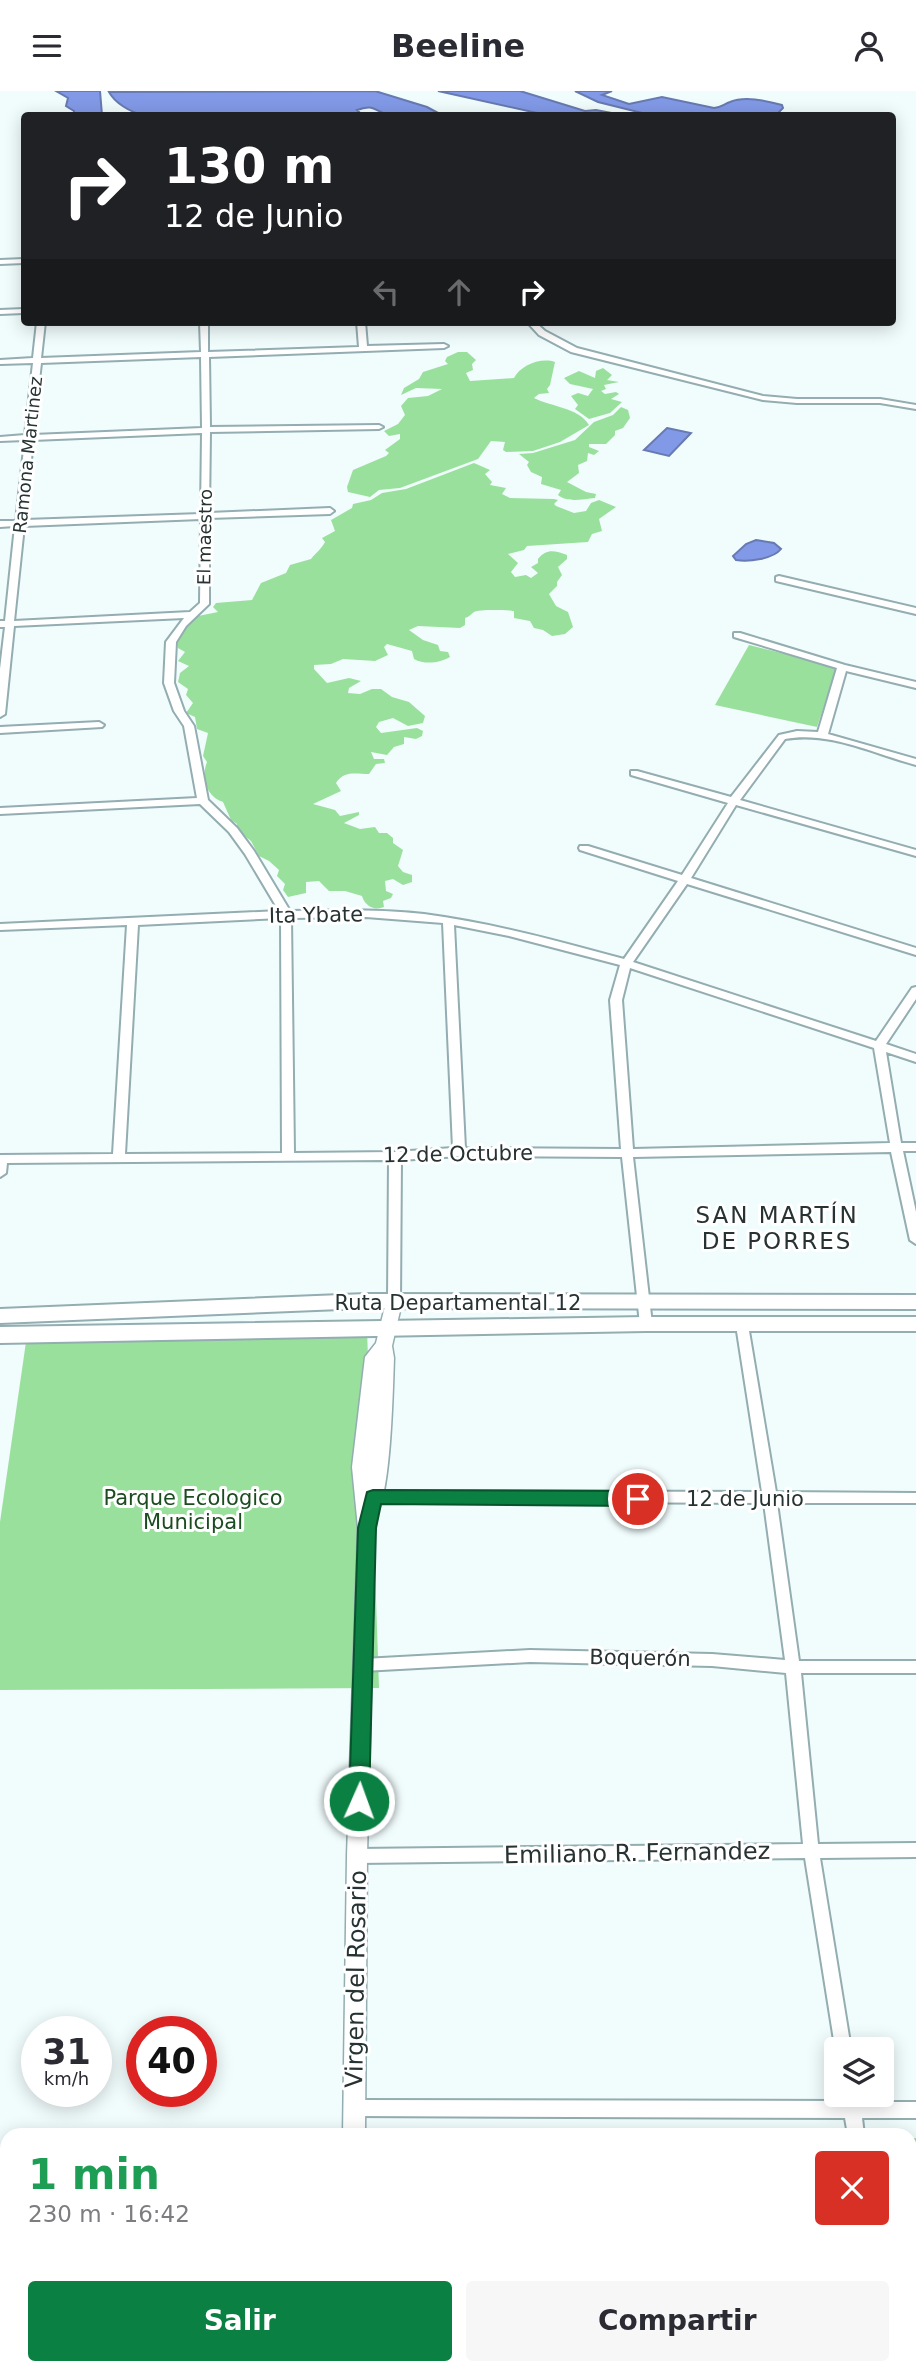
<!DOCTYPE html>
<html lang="es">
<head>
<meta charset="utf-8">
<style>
	body { margin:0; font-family:"DejaVu Sans",sans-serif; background:#f7f7f7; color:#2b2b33; height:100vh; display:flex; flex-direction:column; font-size:26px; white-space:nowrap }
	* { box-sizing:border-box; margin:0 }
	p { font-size:23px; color:#7c7c81 }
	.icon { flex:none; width:38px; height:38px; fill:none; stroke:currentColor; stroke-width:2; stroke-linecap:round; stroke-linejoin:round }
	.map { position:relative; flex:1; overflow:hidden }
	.panel { position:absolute; left:0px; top:2037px; width:917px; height:247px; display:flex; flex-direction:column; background:#fff; border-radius:21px 21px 0 0; box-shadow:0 4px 18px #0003 }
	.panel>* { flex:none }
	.guide { position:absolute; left:21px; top:21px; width:875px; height:214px; border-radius:7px; box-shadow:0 4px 18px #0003; background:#202124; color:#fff; overflow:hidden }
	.controls { position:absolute; left:824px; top:1946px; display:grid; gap:14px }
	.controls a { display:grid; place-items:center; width:70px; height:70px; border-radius:7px; background:#fff; box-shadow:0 4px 18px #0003; font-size:35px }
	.speed { position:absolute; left:21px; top:1925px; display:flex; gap:14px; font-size:35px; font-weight:700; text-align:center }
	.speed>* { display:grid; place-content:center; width:91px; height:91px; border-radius:50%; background:#fff; box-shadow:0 4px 18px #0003; line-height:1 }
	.speed small { font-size:18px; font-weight:400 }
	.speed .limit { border:10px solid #d22; background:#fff; color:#111 }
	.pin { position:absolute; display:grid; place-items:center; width:60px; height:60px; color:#fff; margin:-30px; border:4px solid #fff; border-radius:50%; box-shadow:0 2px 7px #0007 }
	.me { position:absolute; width:77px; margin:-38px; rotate:2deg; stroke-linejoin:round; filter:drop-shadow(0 0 5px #0008) }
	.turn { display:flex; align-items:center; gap:24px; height:147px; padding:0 28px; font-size:32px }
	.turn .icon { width:91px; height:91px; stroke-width:2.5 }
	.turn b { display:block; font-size:49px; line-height:60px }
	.lanes { display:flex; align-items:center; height:66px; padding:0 28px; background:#0003; justify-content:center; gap:35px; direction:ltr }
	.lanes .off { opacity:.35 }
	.round { display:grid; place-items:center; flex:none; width:74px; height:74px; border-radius:7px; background:#f7f7f7 }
	.head { display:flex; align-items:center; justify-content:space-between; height:119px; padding:0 28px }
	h1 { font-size:42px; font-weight:600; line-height:52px; color:#1e9e55 }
	.action { display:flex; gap:14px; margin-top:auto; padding:14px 28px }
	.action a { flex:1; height:80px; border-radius:7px; background:#0b8043; color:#fff; font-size:28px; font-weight:600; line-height:80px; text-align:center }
	.action a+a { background:#f7f7f7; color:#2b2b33 }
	header { display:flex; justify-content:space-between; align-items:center; height:91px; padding:0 28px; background:#fff; font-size:32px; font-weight:600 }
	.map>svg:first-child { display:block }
</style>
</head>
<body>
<header><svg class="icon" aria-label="menu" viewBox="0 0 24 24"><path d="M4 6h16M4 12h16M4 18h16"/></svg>Beeline<svg class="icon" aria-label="person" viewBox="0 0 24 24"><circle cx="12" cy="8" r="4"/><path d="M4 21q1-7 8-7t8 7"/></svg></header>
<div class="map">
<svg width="916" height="2283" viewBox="0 0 916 2283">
	<rect width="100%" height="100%" fill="#f1fcfd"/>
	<g fill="#9ae09d">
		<path d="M458,261H467L476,269L472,273L473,279L466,282L470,290L514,287C520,275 540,266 555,271L550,294L547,298L549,302L539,303L534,307C551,316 578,316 589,334L560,351L533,360L506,361L503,359L505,351L491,350L478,368L400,397L379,399L370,406L348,401L347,396L353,379L386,365L389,362L385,359L400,348V343L389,345L384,340L398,333L405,324L401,315L408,307L428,305L442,298L416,297L401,304L404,297L419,288L423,281L448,273L445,270L447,266Z"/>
		<path d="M603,277L612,284L607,289L619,291L604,294L606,298L601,300L605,303L616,301L619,303L611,308L622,311L610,322L589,328L575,318L578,314L571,305L578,302L588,305L593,298L570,293L564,287L579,280L595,287L596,280Z"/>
		<path d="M621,316L628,319L630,327L623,337L615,340V344L606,353H589V356L599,360L594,364L588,362L587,370L578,374L579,382L567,391L586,401L596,403L595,407C583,408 567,412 558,404L561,399L541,393L542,386L531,381L527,374L529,371L519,363L533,362L575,349L594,331L613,324Z"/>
		<path d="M474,372L490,379L485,383L492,391L490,394L506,397L502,403L510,407L554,408L558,409L554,413L556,415L574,422L586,420L591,412L599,409L616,416L599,428L602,440L592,443L588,451L527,455L524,459L508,463L518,472L511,481L515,486L526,484L531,487L538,482L531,476L538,472V468C547,457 555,460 567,464V468L558,476L562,484L557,491V495L549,503L556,515L568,521L573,536L565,543L552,545L543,539L534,537L530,530L514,527V520C508,519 479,518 474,521C471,523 469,526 465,527V534L460,537L418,535L409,539L423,549L438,554L440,560L448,561L450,566C440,572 425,574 414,568L412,560L387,553L384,556L388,564L375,570L343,568L331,573L314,574V578L327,592L349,587L361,590L349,597L348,602L360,603L372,598H381L392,606L409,611L425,625L423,632L408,635L393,627L379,631L376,636L381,642L417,637L423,640L422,645L416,648L404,646V653L394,656L387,664L371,661L374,668H384L385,672L376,673L369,683C356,683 344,679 336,692L341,700L313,713L335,719L340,725L359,721V724L344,732L360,738L375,736L379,742H387L393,747V752L403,759L398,775L403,781L412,784V791L403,794L393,788L385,790L386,800L393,803L391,807L383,810L384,816C374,820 365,815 362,805L345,800H329L319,790L306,791V802L288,806L283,799L285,793L277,785L279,779L269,770L259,765L251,750L237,739V733L231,729L223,711C206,706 201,686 207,671L203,665L208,642L197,638L195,626L186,622L193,612L186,604L188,598L178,591L180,582L189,575L178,570L185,561L178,557L177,546L198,525L218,521L213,516L216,512L252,509L261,492L286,482L290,474L311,468C315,463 322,457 325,451L322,447L335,440L331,429L352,417L353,413L371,409L382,402L406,398Z"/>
		<path d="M749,554L837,576L817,636L715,614Z"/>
		<path d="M367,1238L379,1597L0,1599V1431L27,1244Z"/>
		<path d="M916,2047V2169H910V2048Z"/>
	</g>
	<g fill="#8299e7" stroke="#677ab1" stroke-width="2">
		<path d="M56,0H100L102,24H74V20L66,15L68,7Z"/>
		<path d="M375,0L427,16L442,24C427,25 405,29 389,24C375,21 375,12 357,19L362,24H143C130,21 115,12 109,1Z"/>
		<path d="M438,0H520L585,20L596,19L622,24H546Z"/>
		<path d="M575,0H612L602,4L629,13L662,6L714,17C722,16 724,13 730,11C744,5 768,10 782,14L783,17L778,22L781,24L642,22L598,11Z"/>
		<path d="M667,337L691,342L669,365L644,359Z"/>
		<path d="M756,449L774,452L781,458C773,468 749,471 736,469L733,465L746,453Z"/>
	</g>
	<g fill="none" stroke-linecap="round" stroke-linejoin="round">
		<g stroke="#93adb1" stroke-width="4">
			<g id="minor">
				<path d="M24,168V172L0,173V169Z"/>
				<path d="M24,218V222L0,223V219Z"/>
				<path d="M37,231H45L41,267L201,261L200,231H208V261L359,256L357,231H365L367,255L444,253L448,255L444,257L209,266L210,336L379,334L383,336L379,338L210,341L209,422L330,417L334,420L330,423L209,427V513L186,535L176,551L174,592L184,620L194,635L208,709L237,737L254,760L290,820C334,819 380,818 424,823C492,832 558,850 624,868L678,790L580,759L579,757L580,755H588L682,784L728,712L631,684V680H637L731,706L779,644L797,640L818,641L837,577L734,546V542H740L845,574L916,591V597L846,580L828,643L916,668V674C874,663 830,640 785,648L740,709L916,759V765L736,714L691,787L916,857V864L687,793L633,871L876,950L912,897L916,896V908L886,953L916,963V971L886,961L901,1052H916V1060H903L916,1121V1153L910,1149L891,1061L633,1066L652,1233L650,1236H642L640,1233L622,1066L459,1065L401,1069L400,1211L398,1214H390L388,1211L389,1069L7,1072L6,1082L0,1086V1064L113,1063L127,834L0,839V833L279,820L245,763L229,741L200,713L0,723V717L197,707L184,635L174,620L164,592L166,551L184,527L14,535L5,623L0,626V578L5,536H0V530H5L15,435L0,436V430H16L25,349L0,350V346L25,344L33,272L0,273V269L33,267ZM201,266L202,337L33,344L41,272ZM202,342L201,423L25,429L33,349ZM201,428L200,512L190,521L14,530L24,435ZM366,826L443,832L453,1057L395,1061L294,1062L291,827ZM281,827L282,1062L125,1063L138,834ZM454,834L509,845L620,874L610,909L621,1058L465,1057ZM630,877L874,957L890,1052L633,1058L622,909Z"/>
				<path d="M527,231H535L545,240L577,257L763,305L797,308H880L916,314V318L880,312H797L763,309L571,261L539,244Z"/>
				<path d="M779,485L916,517V523L776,490V486Z"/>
				<path d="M99,631L104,634L102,636L0,642V636Z"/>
				<path d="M742,1229L746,1231L748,1234L776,1401L916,1402V1412H777L799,1570H916V1582H801L818,1753L916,1752V1766L820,1767L851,1958H836V1962L805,1767L357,1772L352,1770L349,1765L352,1760L357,1758L803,1753L786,1582L712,1575L530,1571L363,1580L358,1578L356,1574L358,1570L363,1568L530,1559L712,1563L785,1569L764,1412L367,1410L362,1409L360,1405L362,1401L367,1400L762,1401L736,1234L738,1231Z"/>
				<path d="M842,2004H858L859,2011H916V2027H862L864,2044H848L845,2027L354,2025L348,2023L346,2017L348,2011L354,2009L843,2010Z"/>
				<path d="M916,2216V2234L910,2235V2217Z"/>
				<path d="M649,2277H667L668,2283H650Z"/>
				<path d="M890,2277H908L909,2283H891Z"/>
			</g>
		</g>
		<g stroke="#93adb1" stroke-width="3">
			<g id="tertiary">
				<path d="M394,1205L400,1207L402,1211L392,1255L394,1267C393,1294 391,1410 375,1424L367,1765L365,2044H343L347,1765L358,1437L352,1376L365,1266L376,1252L386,1211L388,1207Z"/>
				<path d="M343,2277H367L366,2283H342Z"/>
			</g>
		</g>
		<g stroke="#93adb1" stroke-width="4">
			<g id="secondary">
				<path d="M366,1203L916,1204V1218L366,1217L0,1232V1218Z"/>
				<path d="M646,1226H916V1240H646L0,1252V1236Z"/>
			</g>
		</g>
		<use href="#minor" fill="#fff" fill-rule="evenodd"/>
		<use href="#tertiary" fill="#fff" fill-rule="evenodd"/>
		<use href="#secondary" fill="#fff" fill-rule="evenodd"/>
	</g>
	<path fill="#0b8043" stroke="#07532c" stroke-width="2" d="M373,1399L638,1400L644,1403L646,1408L644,1413L638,1415L381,1413L376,1437L369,1710L366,1717L359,1719L352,1717L349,1710L358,1437L367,1401Z"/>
	<g text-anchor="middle" stroke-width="6" stroke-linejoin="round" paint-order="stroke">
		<g font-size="18" fill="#273233" stroke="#fff">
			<text transform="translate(28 364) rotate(-84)" y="6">Ramona Martinez</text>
			<text transform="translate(205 446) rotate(-89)" y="6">El maestro</text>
		</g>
		<g font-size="21" fill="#273233" stroke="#fff">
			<text transform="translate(316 824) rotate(-1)" y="7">Ita Ybate</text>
			<text transform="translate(458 1063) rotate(-1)" y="7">12 de Octubre</text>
			<text x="458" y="1219">Ruta Departamental 12</text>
			<text x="745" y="1415">12 de Junio</text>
			<text transform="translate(640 1567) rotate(1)" y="7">Boquerón</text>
		</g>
		<g font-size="21" fill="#1b4c20" stroke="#fff">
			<text x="193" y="1414">Parque Ecologico<tspan x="193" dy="24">Municipal</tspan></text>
		</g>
		<g font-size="23" letter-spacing="2" fill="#273233" stroke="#fff">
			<text x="777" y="1132">SAN MARTÍN<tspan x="777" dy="26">DE PORRES</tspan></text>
		</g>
		<g font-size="24" fill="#273233" stroke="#fff">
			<text transform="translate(637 1762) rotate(-1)" y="8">Emiliano R. Fernandez</text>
			<text transform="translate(356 1888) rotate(-89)" y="8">Virgen del Rosario</text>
		</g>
	</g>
</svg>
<div class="controls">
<a><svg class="icon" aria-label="layers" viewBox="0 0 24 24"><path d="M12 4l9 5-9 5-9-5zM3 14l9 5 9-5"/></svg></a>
</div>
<div class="speed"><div>31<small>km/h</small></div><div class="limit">40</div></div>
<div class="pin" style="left:638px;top:1408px;background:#d93025"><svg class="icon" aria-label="arrive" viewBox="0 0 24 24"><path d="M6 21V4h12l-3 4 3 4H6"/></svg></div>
<svg class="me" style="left:359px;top:1710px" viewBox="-20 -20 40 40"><circle r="17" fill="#0b8043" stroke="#fff" stroke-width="3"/><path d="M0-11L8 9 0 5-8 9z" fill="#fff"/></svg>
<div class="guide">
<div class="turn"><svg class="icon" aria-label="right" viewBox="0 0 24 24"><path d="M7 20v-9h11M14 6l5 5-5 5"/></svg><div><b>130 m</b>12 de Junio</div></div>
<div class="lanes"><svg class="icon off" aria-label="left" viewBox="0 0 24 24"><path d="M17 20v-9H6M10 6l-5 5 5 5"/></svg><svg class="icon off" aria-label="ahead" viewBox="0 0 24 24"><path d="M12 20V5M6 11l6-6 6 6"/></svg><svg class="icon" aria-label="right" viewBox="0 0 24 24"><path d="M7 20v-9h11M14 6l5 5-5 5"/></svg></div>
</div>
<section class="panel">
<div class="head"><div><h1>1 min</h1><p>230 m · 16:42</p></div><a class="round" style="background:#d93025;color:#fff"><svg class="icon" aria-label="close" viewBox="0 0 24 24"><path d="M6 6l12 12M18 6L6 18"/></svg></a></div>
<div class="action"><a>Salir</a><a>Compartir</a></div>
</section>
</div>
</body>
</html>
